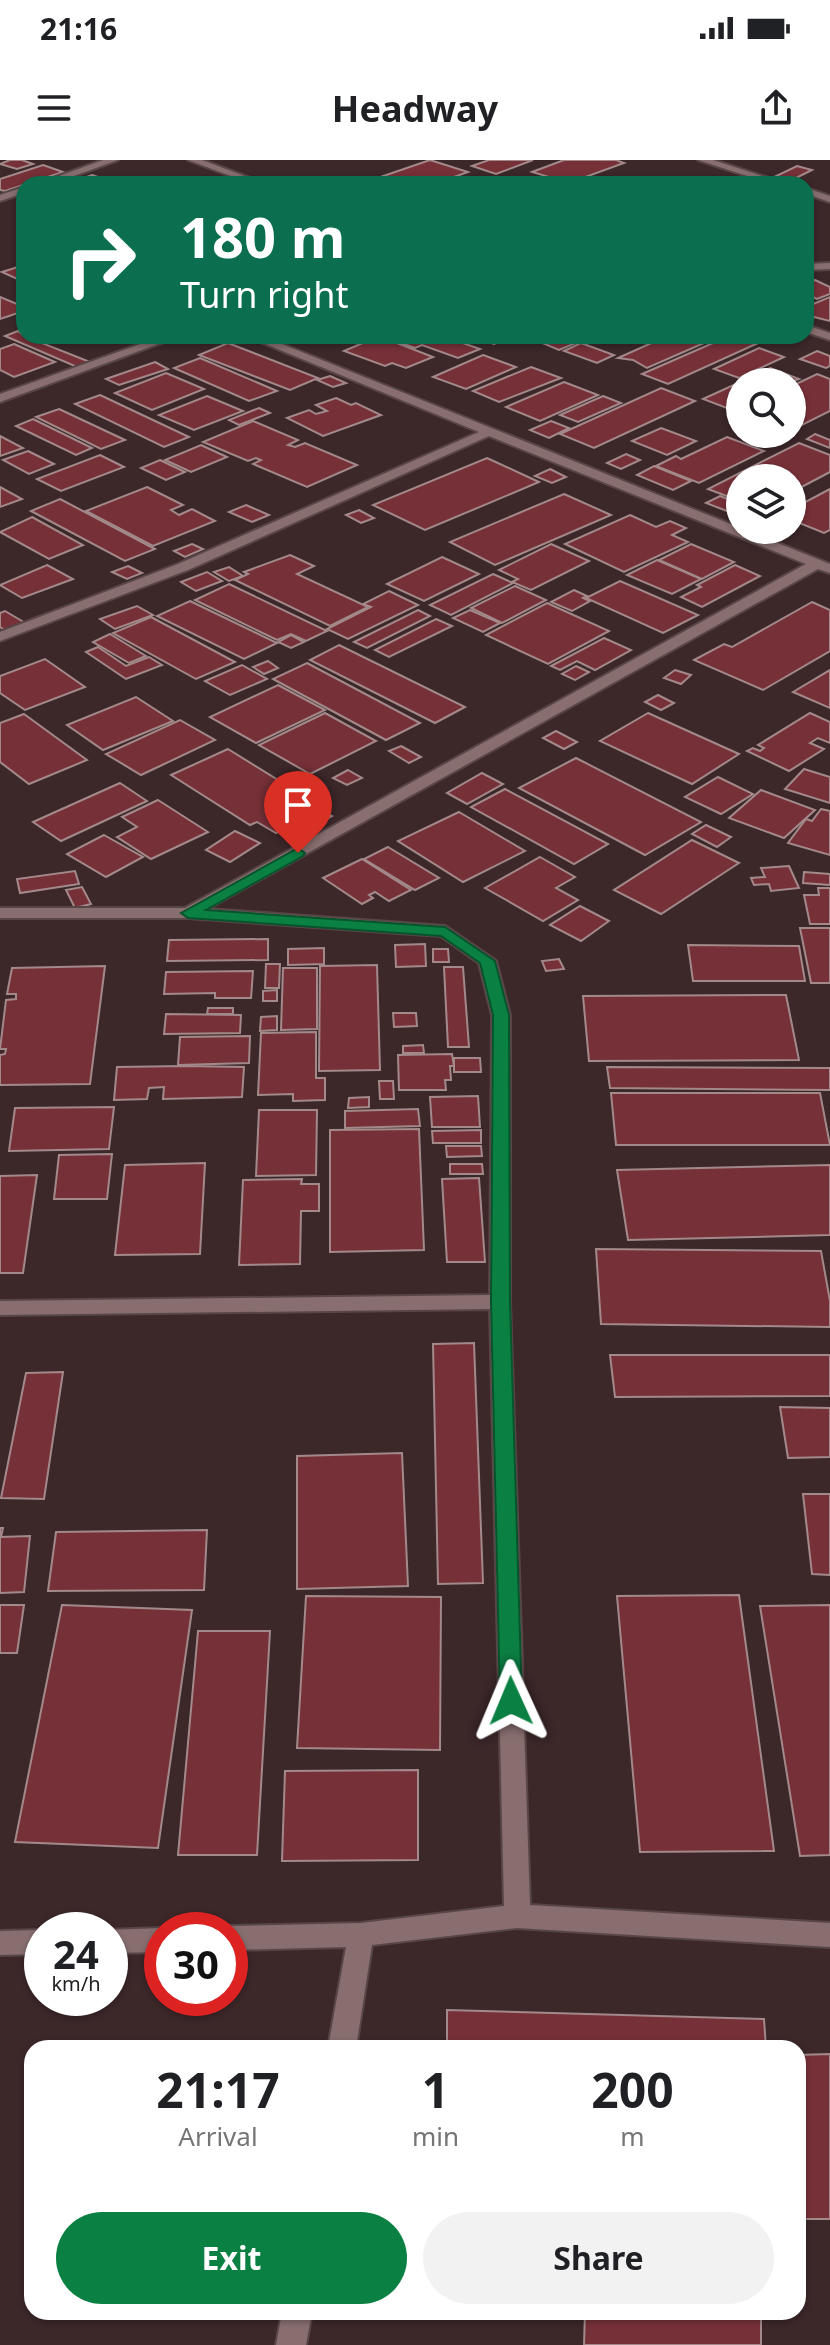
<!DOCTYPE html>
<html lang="en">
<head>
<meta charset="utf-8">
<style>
	body { margin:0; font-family:"Noto Sans",sans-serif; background:#f2f2f2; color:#202124; height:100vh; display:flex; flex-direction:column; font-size:30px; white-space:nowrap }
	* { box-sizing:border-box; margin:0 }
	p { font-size:26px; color:#757577 }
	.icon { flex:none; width:44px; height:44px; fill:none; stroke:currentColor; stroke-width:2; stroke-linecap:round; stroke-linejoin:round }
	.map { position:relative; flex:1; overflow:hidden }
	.sheet { position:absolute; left:24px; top:1880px; width:782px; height:280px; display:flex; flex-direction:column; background:#fff; border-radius:24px; box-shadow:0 2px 6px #0004 }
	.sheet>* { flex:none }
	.top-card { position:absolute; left:16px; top:16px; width:798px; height:168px; border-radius:24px; box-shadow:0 2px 6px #0004; background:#0b6e4f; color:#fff; overflow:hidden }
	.controls { position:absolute; left:726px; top:208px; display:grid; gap:16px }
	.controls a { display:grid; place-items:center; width:80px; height:80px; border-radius:50%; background:#fff; box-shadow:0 2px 6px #0004; font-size:40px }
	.speed { position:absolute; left:24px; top:1752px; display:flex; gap:16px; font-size:40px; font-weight:700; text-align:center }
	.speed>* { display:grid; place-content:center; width:104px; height:104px; border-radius:50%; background:#fff; box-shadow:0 2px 6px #0004; line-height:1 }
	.speed small { font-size:20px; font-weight:400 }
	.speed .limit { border:12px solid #d22; background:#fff; color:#111 }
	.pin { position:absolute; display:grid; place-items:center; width:68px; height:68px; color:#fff; margin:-82px -34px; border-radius:50% 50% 50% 0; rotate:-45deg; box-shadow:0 0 8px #0007 }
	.pin .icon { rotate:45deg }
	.me { position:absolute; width:88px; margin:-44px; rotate:359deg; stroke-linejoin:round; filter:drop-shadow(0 0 6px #0008) }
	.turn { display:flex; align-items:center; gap:28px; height:168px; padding:0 32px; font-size:36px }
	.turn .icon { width:104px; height:104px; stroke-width:2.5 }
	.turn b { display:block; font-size:56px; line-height:68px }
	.eta { display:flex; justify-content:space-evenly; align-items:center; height:136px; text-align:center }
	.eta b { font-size:48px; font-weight:700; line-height:56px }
	.button { display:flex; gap:16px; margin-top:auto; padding:16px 32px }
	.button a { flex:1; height:92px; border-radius:48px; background:#0b8043; color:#fff; font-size:32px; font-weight:700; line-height:92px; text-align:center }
	.button a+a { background:#f2f2f2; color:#202124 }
	.status { display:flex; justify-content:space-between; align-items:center; height:56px; padding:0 40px; background:#fff; direction:ltr }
	.status svg { height:22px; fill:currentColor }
	header { display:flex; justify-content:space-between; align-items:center; height:104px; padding:0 32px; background:#fff; font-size:36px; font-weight:700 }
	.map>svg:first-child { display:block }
</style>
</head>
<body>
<div class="status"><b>21:16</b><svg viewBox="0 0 49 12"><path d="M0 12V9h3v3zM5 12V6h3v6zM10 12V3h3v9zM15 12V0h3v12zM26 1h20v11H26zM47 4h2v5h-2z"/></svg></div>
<header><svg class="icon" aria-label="menu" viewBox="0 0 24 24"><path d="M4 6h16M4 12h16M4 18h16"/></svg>Headway<svg class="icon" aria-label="share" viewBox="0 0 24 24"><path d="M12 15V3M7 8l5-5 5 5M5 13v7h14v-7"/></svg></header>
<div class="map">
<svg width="830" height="2185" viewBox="0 0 830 2185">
	<rect width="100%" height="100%" fill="#3c2729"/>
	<g fill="#763038" stroke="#a3898a" stroke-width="2">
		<path d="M10,0H22L33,4L17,9L0,4Z"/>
		<path d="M430,0L468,12L434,24H360Z"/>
		<path d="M489,0H533L496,14L472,6Z"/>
		<path d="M564,0H616L624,3L569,23L532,12Z"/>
		<path d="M43,5L63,12L5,31L0,30V19Z"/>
		<path d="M797,6L812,10L786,23L770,19Z"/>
		<path d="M92,15L118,24H66Z"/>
		<path d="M500,17L523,24H482Z"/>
		<path d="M24,105V122L2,112Z"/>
		<path d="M815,120L830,127V134L817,139L806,134V123Z"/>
		<path d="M0,137L24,147V151L0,159Z"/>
		<path d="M830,137V161L806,155V147Z"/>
		<path d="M18,171L24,176L90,202L77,207L5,176Z"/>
		<path d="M379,176L433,197L406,208L392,203L385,206L344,191Z"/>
		<path d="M381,176H443L480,189L458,198L422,185L415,188Z"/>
		<path d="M471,176H513L494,184Z"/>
		<path d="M542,176H563L578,182L559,190L533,179Z"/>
		<path d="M667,176H720L647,208L633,200L618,198Z"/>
		<path d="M729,176L756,184L668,224L642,214Z"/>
		<path d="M228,183L318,218L290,230L199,195Z"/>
		<path d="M581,183L614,195L597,203L564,191Z"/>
		<path d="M14,184L55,202L14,217L0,210V189Z"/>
		<path d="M759,188L784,197L739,218L714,209Z"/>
		<path d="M817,191L830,196V206L826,208L800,199Z"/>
		<path d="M483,195L516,207L466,229L433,217Z"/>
		<path d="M200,198L277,231L249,241L174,208Z"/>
		<path d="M155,202L168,209L119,225L106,219Z"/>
		<path d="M531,207L561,218L499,242L473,231Z"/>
		<path d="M770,208L799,219L791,222H740Z"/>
		<path d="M166,213L204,229L152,250L115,233Z"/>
		<path d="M817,214L830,219V251L792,270V226Z"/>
		<path d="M330,216L346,223L333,227L317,220Z"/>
		<path d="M564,222L598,235L540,261L506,247Z"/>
		<path d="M740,222V246L732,250L703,239Z"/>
		<path d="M661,228L695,241L594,288L560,274Z"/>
		<path d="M100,235L189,277L164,287L75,244Z"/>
		<path d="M207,236L243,251L194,270L159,255Z"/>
		<path d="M603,236L621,243L578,262L560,255Z"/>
		<path d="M336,238L351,245L356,243L381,255L323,276L287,258L309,250L316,254L327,251L316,245Z"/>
		<path d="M259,248L270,253L239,265L229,260Z"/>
		<path d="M59,249L125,280L101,289L36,257Z"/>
		<path d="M33,259L92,288L76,295L16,266Z"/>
		<path d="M253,261L298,280L288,285L295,287L305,283L357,305L307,327L253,304L261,300L256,298L248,301L203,282Z"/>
		<path d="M551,261L569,268L549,278L530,270Z"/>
		<path d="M661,268L696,281L667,295L632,281Z"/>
		<path d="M815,274L830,280V288L807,279Z"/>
		<path d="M0,276L23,288L0,296Z"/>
		<path d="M727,277L764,291L699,323L656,306L676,296L681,299Z"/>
		<path d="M799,283L830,295V312L792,332V318H740V341L708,329Z"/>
		<path d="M201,285L227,297L191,312L165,300Z"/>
		<path d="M28,291L54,304L29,314L3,300Z"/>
		<path d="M626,294L640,300L621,309L607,303Z"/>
		<path d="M100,295L124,307L61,331L37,319Z"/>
		<path d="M487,298L539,322L425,370L373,345Z"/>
		<path d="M160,300L185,312L166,320L141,308Z"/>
		<path d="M654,306L691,321L673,330L637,315Z"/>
		<path d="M550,309L566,317L552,323L535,316Z"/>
		<path d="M0,327L22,339L0,347Z"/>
		<path d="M147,327L183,345L171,350L179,355L192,349L215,361L153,386L86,351Z"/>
		<path d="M830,329V370L824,373L792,360V349Z"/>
		<path d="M564,334L611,355L495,405L450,382Z"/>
		<path d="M720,336L740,344V356L706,343Z"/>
		<path d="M60,339L155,389L125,401L31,351Z"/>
		<path d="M246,345L269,355L252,362L229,352Z"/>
		<path d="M359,350L374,358L361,363L346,355Z"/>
		<path d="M630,355L656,367L670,361L686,368L672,375L688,382L624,412L565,384Z"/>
		<path d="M32,357L83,385L49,399L0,372Z"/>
		<path d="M192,384L203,389L185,397L174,391Z"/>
		<path d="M551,384L589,401L531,430L512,422L518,419L499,410Z"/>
		<path d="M691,384L734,402L702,419L659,400Z"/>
		<path d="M290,395L314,406L297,414L368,447L330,466L235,420L248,414L244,412Z"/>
		<path d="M442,397L479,414L424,441L387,424Z"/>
		<path d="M657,400L701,419L672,434L627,415Z"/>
		<path d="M47,405L73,419L22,438L0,425Z"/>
		<path d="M735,405L760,416L702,447L681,437L701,427L697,425Z"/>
		<path d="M128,406L142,413L127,419L112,412Z"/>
		<path d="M229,407L243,416L229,421L214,412Z"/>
		<path d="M207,412L222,421L196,431L181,422Z"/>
		<path d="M493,414L513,423L451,455L430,445Z"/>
		<path d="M620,421L698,455L663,473L586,438Z"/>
		<path d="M229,424L327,471L306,481L291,474L277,480L195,440Z"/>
		<path d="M515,426L546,440L502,463L471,448Z"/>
		<path d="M574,430L587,436L583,438L590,441L572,451L551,442Z"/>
		<path d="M389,431L418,445L348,479L327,469L371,447L363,444Z"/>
		<path d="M190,441L277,483L244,499L157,456Z"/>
		<path d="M812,442L830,450V491L763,530L694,500L724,484L732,487Z"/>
		<path d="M547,443L609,471L548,504L486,475Z"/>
		<path d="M137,446L153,455L115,469L100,459Z"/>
		<path d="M418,450L430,456L367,488L354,482Z"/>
		<path d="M470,450L500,463L483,472L453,458Z"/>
		<path d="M5,451L27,464L8,472L0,467V453Z"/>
		<path d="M151,457L235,502L196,519L113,473Z"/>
		<path d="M436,459L452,466L389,497L375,490Z"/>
		<path d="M110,474L146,496L129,503L93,482Z"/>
		<path d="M291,475L304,482L291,488L278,482Z"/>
		<path d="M604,478L631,490L595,510L577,501L560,510L551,506Z"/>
		<path d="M339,485L465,547L435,563L310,500Z"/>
		<path d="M98,487L126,506L149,497L162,505L126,519L86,492Z"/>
		<path d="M45,499L85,527L25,550L0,533V516Z"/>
		<path d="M268,501L278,508L264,514L253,507Z"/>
		<path d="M307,503L420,563L386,580L273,519Z"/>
		<path d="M242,505L267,519L230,535L205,521Z"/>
		<path d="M576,506L589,512L575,520L562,514Z"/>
		<path d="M675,510L691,515L681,524L664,518Z"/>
		<path d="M830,510V548L793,532Z"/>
		<path d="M278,525L325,550L256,583L210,557Z"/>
		<path d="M658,535L674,543L661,550L645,542Z"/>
		<path d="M136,537L173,561L103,590L67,565Z"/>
		<path d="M325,553L376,581L310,614L259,585Z"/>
		<path d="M648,553L739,594L692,624L600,581Z"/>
		<path d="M810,553L830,562V583L818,578L810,583L824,589L789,611L747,591L753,588L760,591L764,588L758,585Z"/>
		<path d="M24,554L87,600L29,624L0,602V563Z"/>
		<path d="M180,560L215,580L141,615L106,594Z"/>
		<path d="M556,571L577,582L564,589L543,578Z"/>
		<path d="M401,586L421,597L409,603L389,591Z"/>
		<path d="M228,589L307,638L277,652L295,664L276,673L257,662L250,665L171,615Z"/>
		<path d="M576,598L701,662L645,695L519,628Z"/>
		<path d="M804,609L830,617V643L785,629Z"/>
		<path d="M348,610L362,618L347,625L333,618Z"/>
		<path d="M482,613L503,624L467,644L447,633Z"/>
		<path d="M718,617L753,634L721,654L685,637Z"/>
		<path d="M120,623L147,641L61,681L33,662Z"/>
		<path d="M505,629L608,684L574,704L471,647Z"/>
		<path d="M761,630L815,650L784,678L729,658Z"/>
		<path d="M158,640L208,672L151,699L117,677L137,667L122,657Z"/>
		<path d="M821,649L830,651V695L788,683L806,659L812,661Z"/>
		<path d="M322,651L332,656L314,667L303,663Z"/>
		<path d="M459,652L525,691L463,722L398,681Z"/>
		<path d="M706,665L731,677L717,687L692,674Z"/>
		<path d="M235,671L260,683L230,702L206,690Z"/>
		<path d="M104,675L143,697L106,717L67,694Z"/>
		<path d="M692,680L739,703L661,754L614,730Z"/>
		<path d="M388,687L439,718L415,730L364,699Z"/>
		<path d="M540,697L575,717L556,728L578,740L543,761L485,728Z"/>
		<path d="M362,699L411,730L389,741L375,732L369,735L373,738L362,744L323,718Z"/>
		<path d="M789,706L799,728L771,731L769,724L754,725L751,718L765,717L761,708Z"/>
		<path d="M75,711L79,724L20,733L17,719Z"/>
		<path d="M804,712L830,714V725L803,723Z"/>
		<path d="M82,727L91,744L75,748L66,730Z"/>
		<path d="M818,728H830V764H810L804,735H819Z"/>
		<path d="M580,746L609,761L581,781L550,765Z"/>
		<path d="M800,768H830V823H811Z"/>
		<path d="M268,779V800L167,801L169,780Z"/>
		<path d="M425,784L426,806L396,807L395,785Z"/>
		<path d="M688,785L799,786L805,821H693Z"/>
		<path d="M324,788V804L288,805V789Z"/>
		<path d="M433,789H448L449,802H433Z"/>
		<path d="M559,799L564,809L546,811L542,801Z"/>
		<path d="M266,804H280L279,828H265Z"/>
		<path d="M377,805L380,910L319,911L320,806Z"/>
		<path d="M105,806L90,924L0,925V895L5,894L6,889H0L6,840L16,839V834H7L12,808Z"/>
		<path d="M444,807H463L469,887H448Z"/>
		<path d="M283,808H317V869L281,870Z"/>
		<path d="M253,811L251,838H215V833L164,834L166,812Z"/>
		<path d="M277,830V841H263V831Z"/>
		<path d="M786,835L799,900L589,901L583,836Z"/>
		<path d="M208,848H233V854H207Z"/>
		<path d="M393,853H416L417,866L394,867Z"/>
		<path d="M166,854L241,855L240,873L164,874Z"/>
		<path d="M277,856V870L260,871L261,857Z"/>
		<path d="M316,872V918H325V940L293,941V934L258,935L261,873Z"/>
		<path d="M250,876L249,903L178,905L180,877Z"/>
		<path d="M423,885L424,893H403V886Z"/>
		<path d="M452,894L454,906H450L451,920H445L446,930H399L398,895Z"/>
		<path d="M454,898H480L481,912H454Z"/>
		<path d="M185,906L244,907L242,937L163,939L164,927L149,928L147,939L114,940L117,907Z"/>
		<path d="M607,907L830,908V930L610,928Z"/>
		<path d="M379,921H393L394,939H380Z"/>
		<path d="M611,933H820L830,985H616Z"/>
		<path d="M478,936L480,967H432L430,937Z"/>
		<path d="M369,937V947L348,948L349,938Z"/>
		<path d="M114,947L109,989L9,991L15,948Z"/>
		<path d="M418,949L420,966L345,968V951Z"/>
		<path d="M259,950H317L316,1015L256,1016Z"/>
		<path d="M419,969L424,1090L330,1092V970Z"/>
		<path d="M481,970V983H433L432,971Z"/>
		<path d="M446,986H481L482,996L447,997Z"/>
		<path d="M112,994L107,1039H54L59,995Z"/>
		<path d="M205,1003L200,1094L115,1095L125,1005Z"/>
		<path d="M450,1004H482L483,1014H450Z"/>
		<path d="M830,1005V1075L628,1080L617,1010Z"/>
		<path d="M37,1015L23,1113H0V1016Z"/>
		<path d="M479,1018L485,1102H447L442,1019Z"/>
		<path d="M302,1019L301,1024H319V1051H301L300,1104L239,1105L243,1020Z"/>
		<path d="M596,1089L821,1091L830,1141V1167L601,1164Z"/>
		<path d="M474,1183L483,1423L438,1424L433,1184Z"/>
		<path d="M610,1195H830V1236L615,1237Z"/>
		<path d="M63,1212L44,1339L1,1338L26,1213Z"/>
		<path d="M780,1247L830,1248V1297L788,1298Z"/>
		<path d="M402,1293L408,1426L297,1429V1296Z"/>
		<path d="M803,1334H830V1415L812,1414Z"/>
		<path d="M0,1368H3L1,1377L30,1376L24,1432L0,1433Z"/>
		<path d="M207,1370L204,1430L48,1431L56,1372Z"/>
		<path d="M739,1435L774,1691L640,1692L617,1436Z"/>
		<path d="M306,1436L441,1437L440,1590L297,1588Z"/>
		<path d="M0,1445H24L17,1493H0Z"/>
		<path d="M62,1445L192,1450L158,1688L15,1682Z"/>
		<path d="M830,1445V1695L800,1696L760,1446Z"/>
		<path d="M198,1471H270L257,1695H178Z"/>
		<path d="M418,1610V1700L282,1701L285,1611Z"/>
		<path d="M447,1850L764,1859L766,1888H447Z"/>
		<path d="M830,1894V2059H798V1895Z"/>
		<path d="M585,2152H761V2185H584Z"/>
	</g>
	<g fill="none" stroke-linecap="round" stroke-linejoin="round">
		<g stroke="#584647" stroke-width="4">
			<g id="minor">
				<path d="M103,0H118L52,24H37Z"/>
				<path d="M188,0H202L266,24H252Z"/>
				<path d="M698,0H713L787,24H772Z"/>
				<path d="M24,27V33L0,41V35Z"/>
				<path d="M806,28L830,36V42L806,34Z"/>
				<path d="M830,103V109L806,110V104Z"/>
				<path d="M806,165L830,173V180L806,172Z"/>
				<path d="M163,176H180L0,242V234Z"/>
				<path d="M246,176H262L830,404V413L818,409L207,749L445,766L496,801L510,855V1142L530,1745L830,1763V1787L517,1768L372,1785L356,1888H328L346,1787L230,1790V1770H220L230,1766L361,1763L504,1746L490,1149L0,1155V1141L490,1135L492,855L479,803L441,776L188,758H0V748H185L806,404L489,276L188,410L0,481V472L178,404L479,272Z"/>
				<path d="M162,1768L167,1770H162V1792L110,1793V1770H107Z"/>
				<path d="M42,1770V1794L0,1795V1771Z"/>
				<path d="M282,2152H312L306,2185H276Z"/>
			</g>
		</g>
		<use href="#minor" fill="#886e6f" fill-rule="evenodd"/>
	</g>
	<path fill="#0b8043" stroke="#07532c" stroke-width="2" d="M298,688L305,693L303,696L206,750L445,767L495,801L509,855L510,1142L522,1541L519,1547L511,1550L504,1547L500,1541L491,1142L493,855L480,803L441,776L188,758L181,753Z"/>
</svg>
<div class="controls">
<a><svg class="icon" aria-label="search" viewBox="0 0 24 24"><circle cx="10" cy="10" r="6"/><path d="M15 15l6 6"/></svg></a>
<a><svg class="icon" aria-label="layers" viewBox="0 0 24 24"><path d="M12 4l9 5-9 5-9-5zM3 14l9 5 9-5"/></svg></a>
</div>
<div class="speed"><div>24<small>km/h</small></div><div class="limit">30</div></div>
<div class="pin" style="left:298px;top:693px;background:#d93025"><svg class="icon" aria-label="arrive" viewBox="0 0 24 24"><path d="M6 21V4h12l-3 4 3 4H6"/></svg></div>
<svg class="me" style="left:511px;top:1541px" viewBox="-20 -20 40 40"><path d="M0-17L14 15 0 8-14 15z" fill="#0b8043" stroke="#fff" stroke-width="4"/></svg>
<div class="top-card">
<div class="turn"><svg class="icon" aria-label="right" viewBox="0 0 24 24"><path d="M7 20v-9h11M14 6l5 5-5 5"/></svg><div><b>180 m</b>Turn right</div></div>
</div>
<section class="sheet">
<div class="eta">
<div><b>21:17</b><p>Arrival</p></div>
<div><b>1</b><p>min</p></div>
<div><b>200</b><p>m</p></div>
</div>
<div class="button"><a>Exit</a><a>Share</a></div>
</section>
</div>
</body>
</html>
